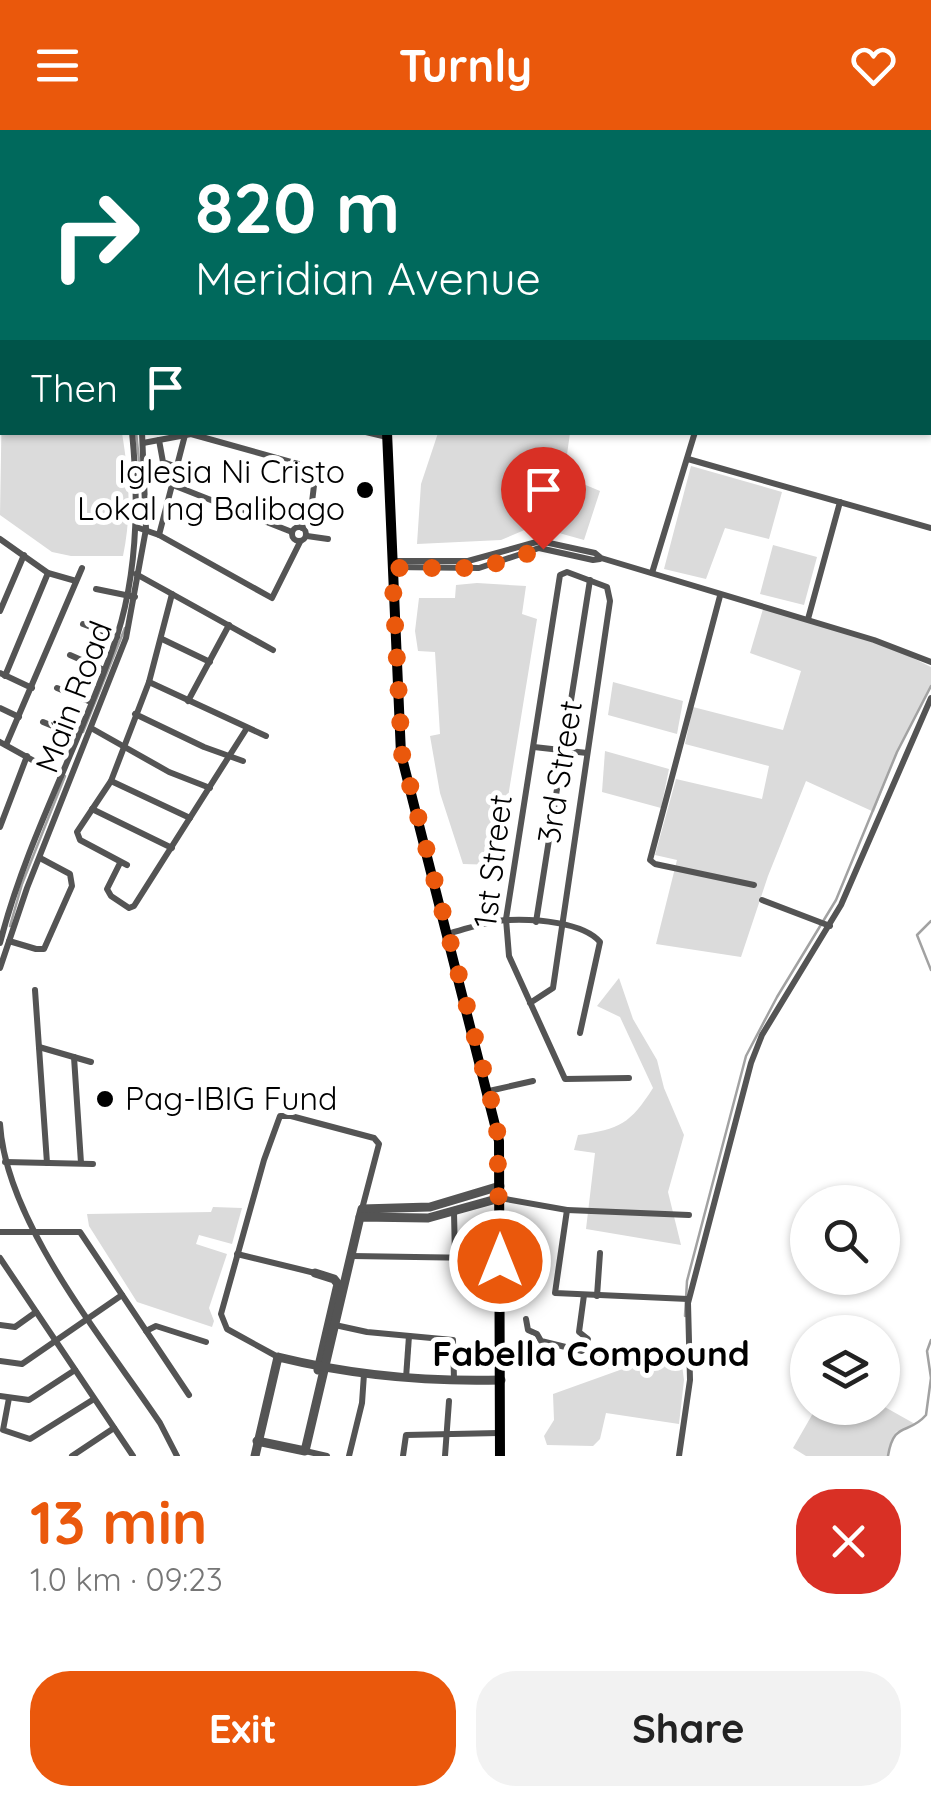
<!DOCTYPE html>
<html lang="en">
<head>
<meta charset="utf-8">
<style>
	body { margin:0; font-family:Quicksand,sans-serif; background:#f2f2f2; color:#222; height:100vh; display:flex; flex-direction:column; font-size:38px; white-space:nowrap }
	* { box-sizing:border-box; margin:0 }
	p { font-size:32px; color:#767676 }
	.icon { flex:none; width:55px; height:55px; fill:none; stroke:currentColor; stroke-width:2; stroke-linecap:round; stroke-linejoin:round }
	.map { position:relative; height:1326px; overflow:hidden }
	.side { display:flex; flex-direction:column; background:#fff; flex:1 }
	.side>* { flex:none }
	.guide { position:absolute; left:0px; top:0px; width:932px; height:305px; box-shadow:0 2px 8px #0004; background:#00695c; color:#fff; overflow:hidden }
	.fabs { position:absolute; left:790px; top:1055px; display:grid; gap:20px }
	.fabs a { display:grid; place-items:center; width:110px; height:110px; border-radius:50%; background:#fff; box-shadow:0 2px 8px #0004; font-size:50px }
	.pin { position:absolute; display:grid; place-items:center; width:85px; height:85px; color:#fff; margin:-102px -42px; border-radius:50% 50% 50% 0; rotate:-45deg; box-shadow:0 0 10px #0007 }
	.pin .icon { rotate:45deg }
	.me { position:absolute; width:110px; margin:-55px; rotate:0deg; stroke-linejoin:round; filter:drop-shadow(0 0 8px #0008) }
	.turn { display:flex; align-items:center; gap:35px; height:210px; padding:0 30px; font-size:45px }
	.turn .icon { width:130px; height:130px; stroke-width:2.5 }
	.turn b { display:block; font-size:70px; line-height:85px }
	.then { display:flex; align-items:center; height:95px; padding:0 30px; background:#0003; gap:20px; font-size:38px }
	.round { display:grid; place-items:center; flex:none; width:105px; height:105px; border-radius:40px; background:#f2f2f2 }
	.overview { display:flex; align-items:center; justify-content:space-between; height:170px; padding:0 30px }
	h1 { font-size:60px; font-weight:700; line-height:75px; color:#ea580c }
	.primary-button { display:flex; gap:20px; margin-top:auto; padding:20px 30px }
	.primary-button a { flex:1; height:115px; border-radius:40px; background:#ea580c; color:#fff; font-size:40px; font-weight:700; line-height:115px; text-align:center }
	.primary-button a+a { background:#f2f2f2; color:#222 }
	header { display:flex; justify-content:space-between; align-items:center; height:130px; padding:0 30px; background:#ea580c; color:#fff; font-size:45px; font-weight:700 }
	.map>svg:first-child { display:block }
</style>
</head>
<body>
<header><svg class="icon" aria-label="menu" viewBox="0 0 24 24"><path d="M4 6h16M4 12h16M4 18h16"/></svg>Turnly<svg class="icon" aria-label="heart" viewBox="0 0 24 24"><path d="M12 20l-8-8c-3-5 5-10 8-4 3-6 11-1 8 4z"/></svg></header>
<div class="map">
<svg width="931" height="1326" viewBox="0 0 931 1326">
	<rect width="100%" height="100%" fill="#fff"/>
	<g fill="#dbdbdb">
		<path d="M2,265V302L122,303C129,346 132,383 123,426H71L52,422L0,385Z"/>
		<path d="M438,303H570L564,346L600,361L584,410L534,396L501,410L417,414L421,354Z"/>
		<path d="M691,336L782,362L769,409L725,398L706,449L664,439Z"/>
		<path d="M773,415L817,427L804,475L760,464Z"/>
		<path d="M477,453L526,456L522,484L537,489L497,735L463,734L440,663L430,606L440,604L435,522L418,521L415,501L419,468H455L456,455Z"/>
		<path d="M763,479L875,509L931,537V556L897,622L874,682L806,651L768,746L741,827L656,814L677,730L655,725L676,649L762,669L769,636L685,614L693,577L783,600L801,541L750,523Z"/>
		<path d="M613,552L683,571L677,604L608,585Z"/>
		<path d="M605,621L669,639L661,678L602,662Z"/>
		<path d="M619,848L633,889L657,930L664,958L684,1005L668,1062L681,1115L586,1099L595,1023L574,1020L578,1005C620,999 630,994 653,958L620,887L597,876Z"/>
		<path d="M213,1077L242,1078L232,1114L199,1105L196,1114L227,1124L209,1178L214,1191L212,1197L137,1172L89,1096L87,1084L211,1082Z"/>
		<path d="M682,1235L684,1250L679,1294L606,1283L600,1309L593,1316L547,1315L544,1306L554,1290L553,1264L631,1236Z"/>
		<path d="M883,1276L915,1294L896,1302L887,1326H806L793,1318L816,1278Z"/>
	</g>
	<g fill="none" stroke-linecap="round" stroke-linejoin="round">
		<g stroke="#a2a2a2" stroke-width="2.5">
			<path d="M136,302L140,340"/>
			<path d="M83,602L125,498"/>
			<path d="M931,791L917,805L931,840"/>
			<path d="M10,796L22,754L65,646"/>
			<path d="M685,1186L687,1151L746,926L777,867L836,770L897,622L931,556"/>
			<path d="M888,1326C894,1290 908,1306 926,1285L931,1248L927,1221L931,1210"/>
		</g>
		<g stroke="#a2a2a2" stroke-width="10">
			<path d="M735,0L739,2"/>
			<path d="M752,2L756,0"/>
		</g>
		<g stroke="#545454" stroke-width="6">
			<path d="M0,17L2,18"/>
			<path d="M0,46H2"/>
			<path d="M0,95L2,80"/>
			<path d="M0,196L2,188"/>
			<path d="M366,302L387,307"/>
			<path d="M159,310L163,332L177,337"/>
			<path d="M143,313L191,304L316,339L312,372L302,398"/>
			<path d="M688,329L931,398"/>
			<path d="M145,344L292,402"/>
			<circle cx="299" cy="404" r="7"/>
			<path d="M136,397L159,405L272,468L300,412"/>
			<path d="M159,405L185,305"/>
			<path d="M307,406L328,409"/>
			<path d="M0,409L48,443L76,451"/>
			<path d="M391,431H468L540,411L595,423L601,428L874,510L931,532"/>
			<path d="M392,437L479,438L539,418L593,430L600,429"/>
			<path d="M652,443L695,302"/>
			<path d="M136,444L273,520"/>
			<path d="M96,459L135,467"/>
			<path d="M720,466L650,730L655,734L754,755"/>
			<path d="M0,481L24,425"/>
			<path d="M808,489L840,372"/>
			<path d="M83,494L117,507"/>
			<path d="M162,509L210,532"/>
			<path d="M70,525L104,540"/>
			<path d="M0,543L32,558"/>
			<path d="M5,546L48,443"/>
			<path d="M149,552L266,606"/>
			<path d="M57,558L91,572"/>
			<path d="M188,571L229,495"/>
			<path d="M0,578L19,587"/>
			<path d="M135,584L204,617L243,631"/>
			<path d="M43,592L77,606"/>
			<path d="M91,598L169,642L210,658"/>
			<path d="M0,612L61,646"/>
			<path d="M6,615L82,438"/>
			<path d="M534,617L587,623"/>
			<path d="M111,651L190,688"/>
			<path d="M92,679L172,718"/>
			<path d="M0,697L27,626"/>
			<path d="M120,733L107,759L111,766L129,778L134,776L247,598"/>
			<path d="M127,735L80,710L77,702L111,651L149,552L172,464"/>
			<path d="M762,770L830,796"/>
			<path d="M536,792L590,450"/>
			<path d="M447,804C467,799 489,790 509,790C535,789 583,792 600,812L580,903"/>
			<path d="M9,811L36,819H44L72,756L70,744L40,728"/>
			<path d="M0,813C27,707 82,611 117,506C138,440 139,371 132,302"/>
			<path d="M0,838L27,758L126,508L146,399L142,302"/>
			<path d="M35,860L47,1033"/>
			<path d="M530,873L553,858L610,471L607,457L567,442L560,445L506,789L509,826L565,949L629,948"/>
			<path d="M39,917L91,932"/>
			<path d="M74,927L81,1033"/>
			<path d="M489,961L533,951"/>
			<path d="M0,994C6,1093 105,1211 160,1293L177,1326"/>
			<path d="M5,1032L93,1034"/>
			<path d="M500,1068L567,1080L555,1163L688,1169"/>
			<path d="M567,1080L689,1085"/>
			<path d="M454,1082L455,1128"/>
			<path d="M0,1102H80L189,1265"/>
			<path d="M237,1124L315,1143"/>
			<path d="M352,1126L478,1128"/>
			<path d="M0,1128L133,1326"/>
			<path d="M584,1165L579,1202L588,1209L586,1216L609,1235"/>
			<path d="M597,1166L600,1123"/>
			<path d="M526,1189L528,1200L537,1204L541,1211L582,1221L586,1216"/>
			<path d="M0,1195L15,1197L36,1182"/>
			<path d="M335,1195L367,1202L453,1210L454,1250"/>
			<path d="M146,1201L156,1196L206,1212"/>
			<path d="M278,1227L227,1199L221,1184L264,1030L280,986H291L374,1008L379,1014L362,1079"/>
			<path d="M0,1231L22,1234L122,1165"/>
			<path d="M406,1248L409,1206"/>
			<path d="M0,1266L29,1270L75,1240"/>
			<path d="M9,1268L3,1300L30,1309L94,1269"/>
			<path d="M305,1321L327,1326"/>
			<path d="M72,1326L114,1298"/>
			<path d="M349,1326L362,1273L364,1244"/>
			<path d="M403,1326L406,1305L499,1303"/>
			<path d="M445,1326L449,1271"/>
			<path d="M679,1326L690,1250L688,1173L751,933L762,905L841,775L931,568"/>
		</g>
		<g stroke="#545454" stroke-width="9">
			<path d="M0,229L2,230"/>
			<path d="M360,1087L362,1079L430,1077L500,1056"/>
			<path d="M315,1143L334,1149L338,1154L318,1240"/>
			<path d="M257,1311L305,1321L360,1087L428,1088L500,1068"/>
			<path d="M255,1326L278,1227C351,1245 425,1252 501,1250"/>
		</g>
		<g stroke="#000" stroke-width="10">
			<path d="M379,0V2"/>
			<path d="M387,302L401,624L499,1011L500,1326"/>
		</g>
	</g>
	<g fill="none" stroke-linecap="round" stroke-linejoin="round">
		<path stroke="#ea580c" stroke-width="18" stroke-dasharray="0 32.4" d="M500,1131L497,993L402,624L392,438H480L543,419"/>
	</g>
	<g fill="#000" stroke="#fff" stroke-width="4">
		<circle cx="365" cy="360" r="10"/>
		<circle cx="105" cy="969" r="10"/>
	</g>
	<g text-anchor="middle" stroke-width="10" stroke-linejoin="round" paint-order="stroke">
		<g font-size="32" fill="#000" stroke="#fff" text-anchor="end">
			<text x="345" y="353">Iglesia Ni Cristo<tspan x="345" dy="37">Lokal ng Balibago</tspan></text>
			<text x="125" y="980" text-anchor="start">Pag-IBIG Fund</text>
		</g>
		<g font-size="32" fill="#000" stroke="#fff">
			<text transform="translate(74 567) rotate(-69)" y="11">Main Road</text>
			<text transform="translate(560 642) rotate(-81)" y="11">3rd Street</text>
			<text transform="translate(493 731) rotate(-83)" y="11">1st Street</text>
		</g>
		<g font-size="35" font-weight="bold" fill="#000" stroke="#fff">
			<text x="591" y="1236">Fabella Compound</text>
		</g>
	</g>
</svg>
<div class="fabs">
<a><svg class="icon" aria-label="search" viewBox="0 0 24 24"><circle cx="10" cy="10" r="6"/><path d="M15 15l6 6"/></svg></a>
<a><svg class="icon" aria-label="layers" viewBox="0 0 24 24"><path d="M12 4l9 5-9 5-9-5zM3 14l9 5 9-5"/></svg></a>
</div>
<div class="pin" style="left:543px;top:419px;background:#d93025"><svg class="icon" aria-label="arrive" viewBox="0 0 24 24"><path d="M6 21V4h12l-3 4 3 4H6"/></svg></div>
<svg class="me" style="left:500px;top:1131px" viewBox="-20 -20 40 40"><circle r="17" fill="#ea580c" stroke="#fff" stroke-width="3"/><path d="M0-11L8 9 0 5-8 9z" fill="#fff"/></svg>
<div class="guide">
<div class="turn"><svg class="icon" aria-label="right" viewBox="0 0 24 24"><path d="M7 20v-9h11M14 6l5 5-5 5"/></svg><div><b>820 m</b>Meridian Avenue</div></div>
<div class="then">Then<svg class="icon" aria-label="arrive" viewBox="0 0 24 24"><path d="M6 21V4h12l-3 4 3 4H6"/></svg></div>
</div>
</div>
<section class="side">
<div class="overview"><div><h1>13 min</h1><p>1.0 km · 09:23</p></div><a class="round" style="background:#d93025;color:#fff"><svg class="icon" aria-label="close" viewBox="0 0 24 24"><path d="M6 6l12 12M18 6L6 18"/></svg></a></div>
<div class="primary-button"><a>Exit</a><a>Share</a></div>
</section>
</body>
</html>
